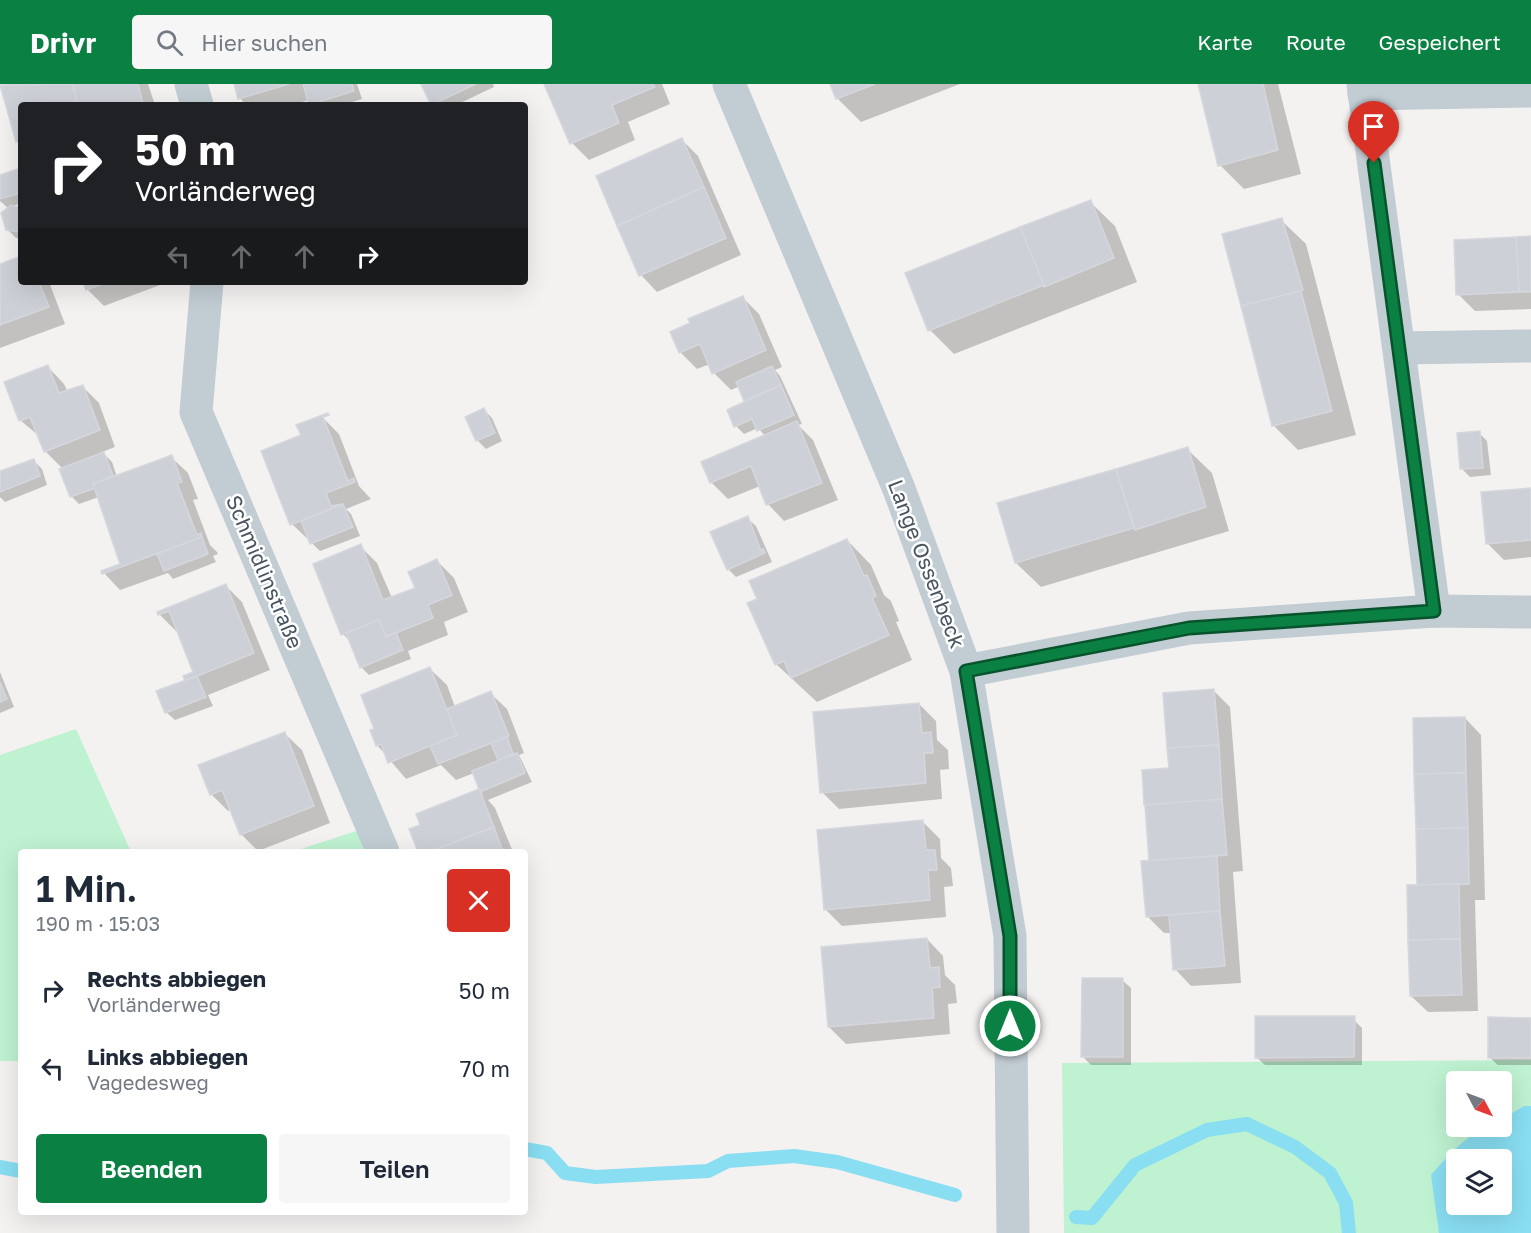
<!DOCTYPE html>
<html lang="de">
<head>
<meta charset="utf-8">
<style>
	body { margin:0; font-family:"Golos Text",sans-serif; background:#f6f6f7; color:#1f2937; height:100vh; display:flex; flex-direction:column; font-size:22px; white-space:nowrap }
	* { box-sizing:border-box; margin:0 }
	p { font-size:20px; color:#747a83 }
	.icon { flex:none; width:33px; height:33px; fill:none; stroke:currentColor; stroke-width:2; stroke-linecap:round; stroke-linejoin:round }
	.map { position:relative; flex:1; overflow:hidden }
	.details { position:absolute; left:18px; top:765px; width:510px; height:366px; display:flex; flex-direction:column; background:#fff; border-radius:6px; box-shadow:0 6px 24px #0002 }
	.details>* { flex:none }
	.banner { position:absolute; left:18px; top:18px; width:510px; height:183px; border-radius:6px; box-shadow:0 6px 24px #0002; background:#202124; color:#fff; overflow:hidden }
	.needle { width:39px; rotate:131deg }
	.tools { position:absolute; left:1446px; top:987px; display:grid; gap:12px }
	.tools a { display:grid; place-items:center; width:66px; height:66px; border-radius:6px; background:#fff; box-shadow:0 6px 24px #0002; font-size:30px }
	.pin { position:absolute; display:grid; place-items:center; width:51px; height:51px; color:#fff; margin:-62px -26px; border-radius:50% 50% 50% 0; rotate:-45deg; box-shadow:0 0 6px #0007 }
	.pin .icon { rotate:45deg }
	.me { position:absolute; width:66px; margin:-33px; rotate:0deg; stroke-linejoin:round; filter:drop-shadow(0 0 4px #0008) }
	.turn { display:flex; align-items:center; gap:21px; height:126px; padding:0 18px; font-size:27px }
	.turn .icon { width:78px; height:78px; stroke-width:2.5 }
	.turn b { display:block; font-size:42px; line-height:51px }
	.lanes { display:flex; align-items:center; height:57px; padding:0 18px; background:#0003; justify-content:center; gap:30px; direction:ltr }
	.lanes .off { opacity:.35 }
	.round { display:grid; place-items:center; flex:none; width:63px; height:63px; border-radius:6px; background:#f6f6f7 }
	.overview { display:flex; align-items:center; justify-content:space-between; height:102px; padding:0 18px }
	h1 { font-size:36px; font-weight:600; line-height:45px }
	.cta { display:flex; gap:12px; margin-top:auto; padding:12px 18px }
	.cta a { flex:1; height:69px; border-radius:6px; background:#0b8043; color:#fff; font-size:24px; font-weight:600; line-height:69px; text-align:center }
	.cta a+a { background:#f6f6f7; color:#1f2937 }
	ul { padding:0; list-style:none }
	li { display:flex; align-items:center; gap:18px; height:78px; padding:0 18px }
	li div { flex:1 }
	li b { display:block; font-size:22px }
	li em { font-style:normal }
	header { display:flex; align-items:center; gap:36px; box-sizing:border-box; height:84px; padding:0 30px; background:#0b8043; color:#fff }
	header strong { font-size:28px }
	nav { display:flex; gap:33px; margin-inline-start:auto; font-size:21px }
	.search { width:420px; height:54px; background:#f6f6f7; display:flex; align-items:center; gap:15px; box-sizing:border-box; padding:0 21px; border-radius:6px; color:#747a83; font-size:22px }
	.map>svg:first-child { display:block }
</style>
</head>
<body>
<header>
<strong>Drivr</strong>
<div class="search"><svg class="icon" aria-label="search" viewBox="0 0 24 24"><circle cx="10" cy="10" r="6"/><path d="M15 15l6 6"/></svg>Hier suchen</div>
<nav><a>Karte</a><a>Route</a><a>Gespeichert</a></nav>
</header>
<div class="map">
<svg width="1531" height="1149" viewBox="0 0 1531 1149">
	<rect width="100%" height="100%" fill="#f4f1f1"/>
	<g fill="#bef2d1" fill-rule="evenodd">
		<path d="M76,645L131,768H21V977H0V671Z"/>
		<path d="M362,745L372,768H292Z"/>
		<path d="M1531,976V1149H1064L1062,979ZM1456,998H1502V1042H1456ZM1456,1076H1502V1120H1456Z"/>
	</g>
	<path fill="#89def2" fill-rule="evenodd" d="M1524,1022H1531V1149H1439L1431,1091C1449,1071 1472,1042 1502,1042V1035ZM1456,1076H1502V1120H1456Z"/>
	<g fill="#0003">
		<path d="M8,0H148L155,21H21V60L1,2Z"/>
		<path d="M235,0H357L362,15L342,21H312L309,16L291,21H246L240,14Z"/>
		<path d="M425,0H493L494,3L456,21H433Z"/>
		<path d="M546,0H662L670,20L628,38L635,56L589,76L572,59Z"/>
		<path d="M831,0H960L861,38L837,14Z"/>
		<path d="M1199,0H1278L1301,90L1244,105L1220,81Z"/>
		<path d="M682,56L698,72L741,171L657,208L641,191Z"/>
		<path d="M21,86V119L10,123L21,125V155L16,154L8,146L9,125L0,117V92Z"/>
		<path d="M1090,118L1115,142L1137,198L954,270L930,246Z"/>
		<path d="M1281,136L1306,160L1356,351L1298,366L1273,341L1224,151Z"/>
		<path d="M1531,154V225L1475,227L1458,210Z"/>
		<path d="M21,174V198H49L65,240L0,264V182Z"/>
		<path d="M84,198H168L104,222L87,205Z"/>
		<path d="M743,214L759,230L782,283L775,286L780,292L802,340L798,341L813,356L838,416L784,437L768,420L760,402L728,415L711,398L765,352L758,344L744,350L736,342L746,318L740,302L731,306L714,289L710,280L697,285L680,268L672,248Z"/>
		<path d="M48,283L64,300L68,308L82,302L99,319L115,363L102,368L112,378L117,393L171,373L188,389L198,415L193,416L210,461L217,468L218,470L213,472L216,478L173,495L168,489L120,506L104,489L122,481L99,413L79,420L71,412L63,385L45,367L39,352L20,336Z"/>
		<path d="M484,326L492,334L502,357L486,365L477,356Z"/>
		<path d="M322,333L339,350L359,402L371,415L346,425L351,430L360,452L320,467L292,440L303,352Z"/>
		<path d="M1479,349L1487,357L1491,391L1470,393L1462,385Z"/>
		<path d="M1187,365L1212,389L1229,447L1041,503L1016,479L999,421Z"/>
		<path d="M33,376L42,385L47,401L5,418L0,413V389Z"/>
		<path d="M1531,405V473L1504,476L1487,459Z"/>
		<path d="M747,434L756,442L772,478L736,493L728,485Z"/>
		<path d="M847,456L871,481L884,511L891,517L899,537L896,538L912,576L817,618L776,580L759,516Z"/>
		<path d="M360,462L377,479L392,514L417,504L437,477L454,494L468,528L444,538L448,551L408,567L411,575L369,591L361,583L351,558L343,550Z"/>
		<path d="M225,501L242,518L270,586L208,611L213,622L175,636L166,628L195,588L178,546L176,547L159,530Z"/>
		<path d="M430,585L447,601L455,623L490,609L507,625L524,669L519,671L532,698L488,716L495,724L513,768H419L422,742L479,707L483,712L474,689L456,696L441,681L406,695L377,661L376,646Z"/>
		<path d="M0,588L14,623L0,629Z"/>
		<path d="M1214,607L1230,623L1243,787L1233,788L1241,899L1191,902L1175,885L1172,849H1164L1147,832L1151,778L1143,688L1170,686Z"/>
		<path d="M919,620L936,637L937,656L948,666L949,685L940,686L942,715L839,725L822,708Z"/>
		<path d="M1465,634L1481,651L1485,816H1475L1478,927L1428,928L1411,912L1419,802Z"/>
		<path d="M285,650L302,666L330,739L258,767L241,750L231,725L228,727L211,710Z"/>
		<path d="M923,738L940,755L941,774L951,784L953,802L944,803L946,833L842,842L825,825Z"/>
		<path d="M927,855L943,872L945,891L955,901L957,919L948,920L950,950L846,960L829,943Z"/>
		<path d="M1122,896L1131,904V981H1091L1083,973Z"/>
		<path d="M1354,936L1362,944V981H1265L1256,973Z"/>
		<path d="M1531,936V981H1498L1489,973Z"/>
	</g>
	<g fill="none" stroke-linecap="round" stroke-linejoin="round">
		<g stroke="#89def2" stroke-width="14">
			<path d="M525,1065L547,1069L565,1089L596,1093L708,1087L728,1077L794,1072L837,1078L955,1111"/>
			<path d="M0,1083L21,1087"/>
			<path d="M1076,1133L1092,1134L1135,1081L1207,1046L1247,1040L1295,1063L1330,1089L1346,1119L1349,1149"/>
		</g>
	</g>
	<g fill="#cdd0d6" stroke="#d5d7dd" stroke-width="1.5">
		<path d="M72,0H138L143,19L78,21Z"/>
		<path d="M72,0L78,21H21V57L16,58L0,1Z"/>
		<path d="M234,0H289L238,15Z"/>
		<path d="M303,0H352L354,7L309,21Z"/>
		<path d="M421,0H476L431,21Z"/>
		<path d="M544,0H653L655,3L612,21L619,39L570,60Z"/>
		<path d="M830,0H875L836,15Z"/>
		<path d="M1198,0H1263L1278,66L1218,82Z"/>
		<path d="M682,54L704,103L617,142L596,92Z"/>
		<path d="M21,84V109L0,115V91Z"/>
		<path d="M704,103L726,154L639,192L617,142Z"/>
		<path d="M1091,116L1114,174L1044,203L1020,143Z"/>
		<path d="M11,121L21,124V148L6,146L1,129Z"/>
		<path d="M1282,134L1303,206L1241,222L1222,150Z"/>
		<path d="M1020,143L1044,201L928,247L905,189Z"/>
		<path d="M1531,152V208H1519L1516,153Z"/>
		<path d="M1516,153L1519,208L1456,211L1454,156Z"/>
		<path d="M21,172V198H39L49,223L0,241V180Z"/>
		<path d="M83,198H108L86,206Z"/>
		<path d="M1301,207L1332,327L1272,342L1241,222Z"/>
		<path d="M743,212L766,266L712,290L700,260L679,269L670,248L690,239L688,235Z"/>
		<path d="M48,281L59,309L83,301L100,346L44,368L30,333L19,337L4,298Z"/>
		<path d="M772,282L781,301L744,317L736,298Z"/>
		<path d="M781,301L794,331L757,347L752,335L734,343L727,326Z"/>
		<path d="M484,324L495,349L476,357L465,333Z"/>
		<path d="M328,329L329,331L323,333L348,397L354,394L355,398L326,409L331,422L343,420L290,441L261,367L301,351L296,341Z"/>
		<path d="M797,337L822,399L766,421L751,382L710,399L701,378Z"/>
		<path d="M1480,347L1483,384L1460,385L1457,349Z"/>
		<path d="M1188,363L1206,423L1135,446L1116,385Z"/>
		<path d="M104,368L113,392L93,400L95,404L70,413L59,385Z"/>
		<path d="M172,371L182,398L177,399L197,451L201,449L202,453L102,490L101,487L120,480L93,400Z"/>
		<path d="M34,375L40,392L0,408V387Z"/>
		<path d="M1116,385L1134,444L1015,479L997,419Z"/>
		<path d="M1531,404V456L1486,460L1481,408Z"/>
		<path d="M343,420L353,443L310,460L301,437Z"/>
		<path d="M748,432L761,467L763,465L765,469L727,486L710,448Z"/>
		<path d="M202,453L208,470L164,487L157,470Z"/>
		<path d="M847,455L864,492L867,491L876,512L872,514L889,551L791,594L784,577L775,581L747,519L757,515L749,497Z"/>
		<path d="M361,460L383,516L415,504L408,488L437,475L452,511L428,521L433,534L386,553L379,536L341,551L313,480Z"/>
		<path d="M226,500L254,569L185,597L183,592L193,588L169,527L158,531L157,528Z"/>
		<path d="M379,536L386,553L396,548L403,566L360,584L346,549Z"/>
		<path d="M430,583L457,651L388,679L381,660L376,662L370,646L374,645L361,611Z"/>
		<path d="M197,592L206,613L165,629L156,607Z"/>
		<path d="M0,598L7,615L0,618Z"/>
		<path d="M1214,605L1219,661L1167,664L1163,609Z"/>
		<path d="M491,607L509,652L438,680L430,662L457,651L447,625Z"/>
		<path d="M919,619L922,649L931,648L933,669H924L926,699L820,709L813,628Z"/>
		<path d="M1465,633L1466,689L1414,690L1413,634Z"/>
		<path d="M285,648L314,722L240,751L222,706L210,711L198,681Z"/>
		<path d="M507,653L513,670L498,676L491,659Z"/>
		<path d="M1219,661L1222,715L1144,721L1142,686L1169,684L1167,664Z"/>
		<path d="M517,669L525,689L480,708L472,687Z"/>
		<path d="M1466,689L1468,744L1416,745L1414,690Z"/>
		<path d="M479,705L494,743L429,768H418L409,745L420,741L416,730Z"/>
		<path d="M1222,715L1227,771L1149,777L1145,721Z"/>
		<path d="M923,736L926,766H935L937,786H928L930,816L824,826L817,746Z"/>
		<path d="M494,743L503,768H429Z"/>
		<path d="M1468,744L1469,800L1417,801L1416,745Z"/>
		<path d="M1217,772L1220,827L1146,833L1141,777Z"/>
		<path d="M1459,800L1460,855L1408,856L1407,801Z"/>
		<path d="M1220,827L1225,882L1173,886L1169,831Z"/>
		<path d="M927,854L930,884L939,883L940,903L932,904L934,934L828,943L821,863Z"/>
		<path d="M1460,855L1462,911L1410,912L1408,856Z"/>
		<path d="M1082,894H1123V973H1081Z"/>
		<path d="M1255,932H1355L1354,973L1255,974Z"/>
		<path d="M1488,933L1531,934V974H1488Z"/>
	</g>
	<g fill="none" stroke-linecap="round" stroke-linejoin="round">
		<g stroke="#c1ccd3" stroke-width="33">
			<path d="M191,0L197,21"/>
			<path d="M729,0L899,405L966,587L1010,852L1013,1149"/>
			<path d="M1363,0L1434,527"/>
			<path d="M1364,10L1531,7"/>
			<path d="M207,198L196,328L383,768"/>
			<path d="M1399,264L1531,262"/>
			<path d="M966,587L1189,544L1434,527L1531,528"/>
		</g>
	</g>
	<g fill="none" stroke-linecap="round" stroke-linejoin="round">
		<g stroke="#07532c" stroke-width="15">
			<path id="route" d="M1010,942V852L966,587L1189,544L1434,527L1374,79"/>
		</g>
		<use href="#route" stroke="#0b8043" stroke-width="10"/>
	</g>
	<g text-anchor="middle" stroke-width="5" stroke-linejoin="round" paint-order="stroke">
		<g font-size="21" fill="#485560" stroke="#fff">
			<text transform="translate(926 480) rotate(69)" y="7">Lange Ossenbeck</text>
			<text transform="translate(264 488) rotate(67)" y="7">Schmidlinstraße</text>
		</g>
	</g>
</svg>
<div class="tools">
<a><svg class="needle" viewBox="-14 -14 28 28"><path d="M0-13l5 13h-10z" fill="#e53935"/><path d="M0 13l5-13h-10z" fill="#747a83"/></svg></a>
<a><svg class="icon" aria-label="layers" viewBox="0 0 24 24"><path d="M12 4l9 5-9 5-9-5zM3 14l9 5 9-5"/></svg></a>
</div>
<div class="pin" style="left:1374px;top:79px;background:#d93025"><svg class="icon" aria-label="arrive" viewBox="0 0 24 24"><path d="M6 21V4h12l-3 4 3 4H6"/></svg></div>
<svg class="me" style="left:1010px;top:942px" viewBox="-20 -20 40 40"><circle r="17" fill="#0b8043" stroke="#fff" stroke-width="3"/><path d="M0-11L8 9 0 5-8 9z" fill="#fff"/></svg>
<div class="banner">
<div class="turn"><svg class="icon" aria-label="right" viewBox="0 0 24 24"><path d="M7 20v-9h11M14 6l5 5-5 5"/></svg><div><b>50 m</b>Vorländerweg</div></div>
<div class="lanes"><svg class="icon off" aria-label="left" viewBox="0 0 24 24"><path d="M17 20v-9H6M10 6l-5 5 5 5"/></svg><svg class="icon off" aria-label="ahead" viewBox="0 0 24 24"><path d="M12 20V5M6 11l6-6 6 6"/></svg><svg class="icon off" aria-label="ahead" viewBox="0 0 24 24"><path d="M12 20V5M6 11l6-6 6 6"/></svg><svg class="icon" aria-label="right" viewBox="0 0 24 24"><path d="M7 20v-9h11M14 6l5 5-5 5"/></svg></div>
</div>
<section class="details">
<div class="overview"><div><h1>1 Min.</h1><p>190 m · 15:03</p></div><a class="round" style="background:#d93025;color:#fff"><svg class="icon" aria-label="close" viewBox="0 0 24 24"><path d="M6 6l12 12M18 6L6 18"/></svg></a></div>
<ul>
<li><svg class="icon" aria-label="right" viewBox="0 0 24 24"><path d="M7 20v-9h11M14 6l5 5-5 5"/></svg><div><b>Rechts abbiegen</b><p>Vorländerweg</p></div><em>50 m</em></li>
<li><svg class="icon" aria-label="left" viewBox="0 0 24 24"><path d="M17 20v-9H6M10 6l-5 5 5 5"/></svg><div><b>Links abbiegen</b><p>Vagedesweg</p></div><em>70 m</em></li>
</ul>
<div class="cta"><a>Beenden</a><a>Teilen</a></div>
</section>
</div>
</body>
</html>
